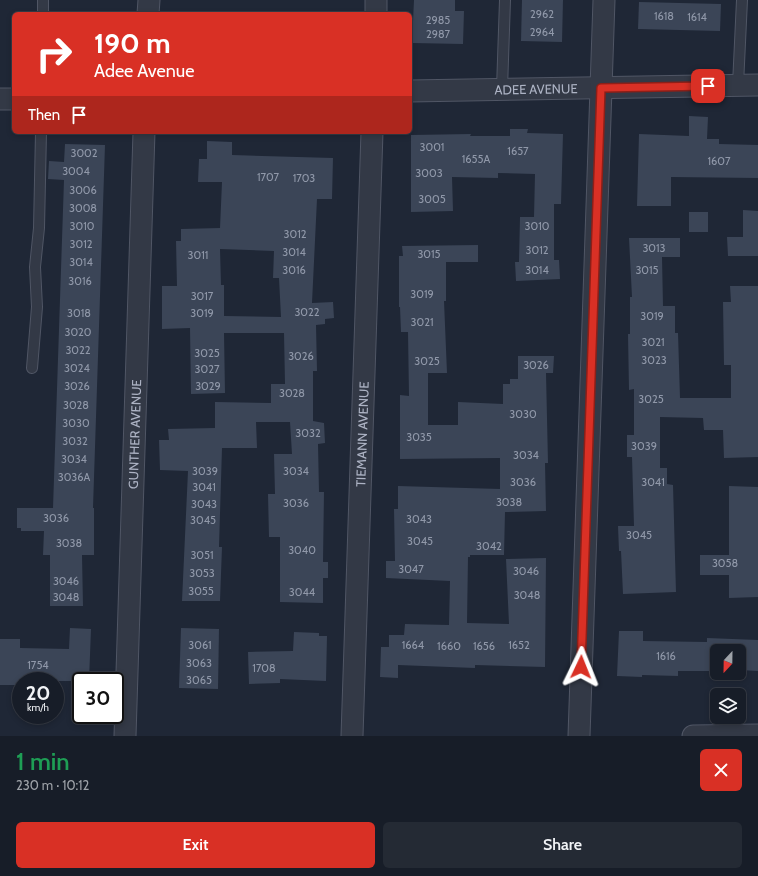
<!DOCTYPE html>
<html lang="en">
<head>
<meta charset="utf-8">
<style>
	body { margin:0; font-family:Cabin,sans-serif; background:#242a34; color:#f1f3f6; height:100vh; display:flex; flex-direction:column; font-size:15px; white-space:nowrap }
	* { box-sizing:border-box; margin:0 }
	p { font-size:13px; color:#9ea2a8 }
	.icon { flex:none; width:22px; height:22px; fill:none; stroke:currentColor; stroke-width:2; stroke-linecap:round; stroke-linejoin:round }
	.map { position:relative; height:736px; overflow:hidden }
	.sheet { display:flex; flex-direction:column; background:#171d28; flex:1 }
	.sheet>* { flex:none }
	.banner { position:absolute; left:12px; top:12px; width:400px; height:122px; border-radius:6px; box-shadow:0 2px 6px #0003,0 0 0 1px #363b45; background:#d93025; color:#fff; overflow:hidden }
	.needle { width:26px; rotate:202deg }
	.controls { position:absolute; left:710px; top:644px; display:grid; gap:8px }
	.controls a { display:grid; place-items:center; width:36px; height:36px; border-radius:6px; background:#171d28; box-shadow:0 2px 6px #0003,0 0 0 1px #363b45; font-size:20px }
	.speed { position:absolute; left:12px; top:672px; display:flex; gap:8px; font-size:20px; font-weight:700; text-align:center }
	.speed>* { display:grid; place-content:center; width:52px; height:52px; border-radius:50%; background:#171d28; box-shadow:0 2px 6px #0003,0 0 0 1px #363b45; line-height:1 }
	.speed small { font-size:10px; font-weight:400 }
	.speed .limit { border:2px solid #111; border-radius:6px; background:#fff; color:#111 }
	.pin { position:absolute; display:grid; place-items:center; width:34px; height:34px; color:#fff; margin:-17px; border-radius:8px; box-shadow:0 2px 6px #0006 }
	.me { position:absolute; width:44px; margin:-22px; rotate:2deg; stroke-linejoin:round; filter:drop-shadow(0 0 3px #0008) }
	.turn { display:flex; align-items:center; gap:14px; height:84px; padding:0 16px; font-size:18px }
	.turn .icon { width:52px; height:52px; stroke-width:2.5 }
	.turn b { display:block; font-size:28px; line-height:34px }
	.then { display:flex; align-items:center; height:38px; padding:0 16px; background:#0003; gap:8px; font-size:15px }
	.round { display:grid; place-items:center; flex:none; width:42px; height:42px; border-radius:6px; background:#242a34 }
	.overview { display:flex; align-items:center; justify-content:space-between; height:68px; padding:0 16px }
	h1 { font-size:24px; font-weight:600; line-height:30px; color:#1e9e55 }
	.button { display:flex; gap:8px; margin-top:auto; padding:8px 16px }
	.button a { flex:1; height:46px; border-radius:6px; background:#d93025; color:#fff; font-size:16px; font-weight:600; line-height:46px; text-align:center }
	.button a+a { background:#242a34; color:#f1f3f6 }
	.map>svg:first-child { display:block }
</style>
</head>
<body>
<div class="map">
<svg width="758" height="736" viewBox="0 0 758 736">
	<rect width="100%" height="100%" fill="#1f2736"/>
	<g fill="#3b4557" fill-rule="evenodd">
		<path d="M414,0H455V11H464L463,44L412,43Z"/>
		<path d="M522,0H563L562,42L521,41Z"/>
		<path d="M639,2L721,4L720,31L638,29Z"/>
		<path d="M689,116L708,117L707,139H719V144L758,145V178L671,177V206H637L639,134L689,136Z"/>
		<path d="M510,129H528L527,133L563,134L561,204H554V260H559L560,279L516,281L515,262H519L520,217H534L535,174L498,173V178L452,177L453,211L411,212V135L471,134L470,136H510Z"/>
		<path d="M207,141L232,142V155L333,158L332,199H317L312,303L333,302L334,318L325,319V324L316,325L317,371H313V421L324,423L325,443L318,444L319,492H324L323,562H328V578H323V603L280,602V537H269L268,494H275L274,454H292L290,422H256L257,448H222L219,547H222L220,601H182L188,471L160,470L159,440H169L168,429L215,428V402L271,403V384H285L284,333H224L225,393L191,394L190,328L162,329V286H177L176,241H181V229L220,228L222,182H198L199,159H207ZM220,249L274,251L273,278H279L281,317L224,316V285H221Z"/>
		<path d="M65,144L105,145L93,508H94V555H82L83,606H50V555H43L44,531H21V528H17V508H53L64,180L48,179L49,161L64,162Z"/>
		<path d="M743,210L758,211V256H728L727,237H743Z"/>
		<rect x="689" y="212" width="19" height="20"/>
		<path d="M629,238H680V257H662L663,306H675V333H678L680,398H731V365H724L723,302H731L730,286H758V457L724,458L723,430H704L703,418L660,417V468H667V484L673,485L676,592L623,594L621,551H619L618,526H634L632,457H627V435H634V389L629,390L628,334H630V297H632Z"/>
		<path d="M478,245V262H446V301H444L447,373H428V425H458V402L503,404V384H510V379H518V356H554L553,373H546L548,463H545L546,511L505,512L504,555H470V557H468L467,623L509,624L506,559L546,558L545,667L475,665V668L398,665V678L380,677L381,647H389V635H404L405,624L449,625L450,581L386,578V561H395L394,509H398V486L500,489V458L400,459V395L409,396L408,332H401L400,307H399V256H403L402,246Z"/>
		<path d="M729,486L758,487V597L729,598V575H700V555H729Z"/>
		<path d="M70,628L91,629L89,681H18V685H0V639H20V648L69,649Z"/>
		<path d="M181,628L219,629L218,689L179,688Z"/>
		<path d="M619,631H643V641L707,642V638L758,640V671L739,670V651H717V673H731V676H715V671H678V676L642,675V677L617,676Z"/>
		<path d="M294,632L319,633V636H327L326,681L280,679V683L249,684L248,652L293,651Z"/>
	</g>
	<g fill="none" stroke-linecap="round" stroke-linejoin="round">
		<g stroke="#505665" stroke-width="12">
			<g id="lane">
				<path d="M43,14V0"/>
				<path d="M738,85L742,0"/>
				<path d="M502,89L505,0"/>
				<path d="M32,368L37,307L35,267L39,228L41,132"/>
			</g>
		</g>
		<g stroke="#505665" stroke-width="23">
			<g id="street">
				<path d="M148,14L149,0"/>
				<path d="M376,14V0"/>
				<path id="s1" d="M410,91L758,85"/>
				<path d="M0,99H14"/>
				<path id="s2" d="M125,736L144,132"/>
				<path id="s3" d="M352,736L372,132"/>
				<path d="M579,736L604,0"/>
				<path d="M693,736L758,735"/>
			</g>
		</g>
		<use href="#lane" stroke="#333946" stroke-width="10"/>
		<use href="#street" stroke="#333946" stroke-width="21"/>
	</g>
	<g fill="none" stroke-linecap="round" stroke-linejoin="round">
		<g stroke="#8d1f18" stroke-width="10">
			<path id="route" d="M581,667L601,88L708,86"/>
		</g>
		<use href="#route" stroke="#d93025" stroke-width="7"/>
	</g>
	<g text-anchor="middle" stroke-width="4" stroke-linejoin="round" paint-order="stroke">
		<g font-size="11" fill="#9098a9">
			<text x="542" y="18">2962</text>
			<text x="664" y="20">1618</text>
			<text x="697" y="21">1614</text>
			<text x="438" y="24">2985</text>
			<text x="542" y="36">2964</text>
			<text x="438" y="38">2987</text>
			<text x="432" y="151">3001</text>
			<text x="518" y="155">1657</text>
			<text x="84" y="157">3002</text>
			<text x="476" y="163">1655A</text>
			<text x="719" y="165">1607</text>
			<text x="76" y="175">3004</text>
			<text x="429" y="177">3003</text>
			<text x="268" y="181">1707</text>
			<text x="304" y="182">1703</text>
			<text x="83" y="194">3006</text>
			<text x="432" y="203">3005</text>
			<text x="83" y="212">3008</text>
			<text x="82" y="230">3010</text>
			<text x="537" y="230">3010</text>
			<text x="295" y="238">3012</text>
			<text x="81" y="248">3012</text>
			<text x="654" y="252">3013</text>
			<text x="537" y="254">3012</text>
			<text x="294" y="256">3014</text>
			<text x="429" y="258">3015</text>
			<text x="198" y="259">3011</text>
			<text x="81" y="266">3014</text>
			<text x="294" y="274">3016</text>
			<text x="537" y="274">3014</text>
			<text x="647" y="274">3015</text>
			<text x="80" y="285">3016</text>
			<text x="422" y="298">3019</text>
			<text x="202" y="300">3017</text>
			<text x="307" y="316">3022</text>
			<text x="79" y="317">3018</text>
			<text x="202" y="317">3019</text>
			<text x="652" y="320">3019</text>
			<text x="422" y="326">3021</text>
			<text x="78" y="336">3020</text>
			<text x="653" y="346">3021</text>
			<text x="78" y="354">3022</text>
			<text x="207" y="357">3025</text>
			<text x="301" y="360">3026</text>
			<text x="654" y="364">3023</text>
			<text x="427" y="365">3025</text>
			<text x="536" y="369">3026</text>
			<text x="77" y="372">3024</text>
			<text x="207" y="373">3027</text>
			<text x="77" y="390">3026</text>
			<text x="208" y="390">3029</text>
			<text x="292" y="397">3028</text>
			<text x="651" y="403">3025</text>
			<text x="76" y="409">3028</text>
			<text x="523" y="418">3030</text>
			<text x="76" y="427">3030</text>
			<text x="308" y="437">3032</text>
			<text x="419" y="441">3035</text>
			<text x="75" y="445">3032</text>
			<text x="644" y="450">3039</text>
			<text x="526" y="459">3034</text>
			<text x="74" y="463">3034</text>
			<text x="205" y="475">3039</text>
			<text x="296" y="475">3034</text>
			<text x="74" y="481">3036A</text>
			<text x="523" y="486">3036</text>
			<text x="653" y="486">3041</text>
			<text x="204" y="491">3041</text>
			<text x="509" y="506">3038</text>
			<text x="296" y="507">3036</text>
			<text x="204" y="508">3043</text>
			<text x="56" y="522">3036</text>
			<text x="419" y="523">3043</text>
			<text x="203" y="524">3045</text>
			<text x="639" y="539">3045</text>
			<text x="420" y="545">3045</text>
			<text x="69" y="547">3038</text>
			<text x="489" y="550">3042</text>
			<text x="302" y="554">3040</text>
			<text x="202" y="559">3051</text>
			<text x="725" y="567">3058</text>
			<text x="411" y="573">3047</text>
			<text x="526" y="575">3046</text>
			<text x="202" y="577">3053</text>
			<text x="66" y="585">3046</text>
			<text x="201" y="595">3055</text>
			<text x="302" y="596">3044</text>
			<text x="527" y="599">3048</text>
			<text x="66" y="601">3048</text>
			<text x="200" y="649">3061</text>
			<text x="413" y="649">1664</text>
			<text x="519" y="649">1652</text>
			<text x="449" y="650">1660</text>
			<text x="484" y="650">1656</text>
			<text x="666" y="660">1616</text>
			<text x="199" y="667">3063</text>
			<text x="38" y="669">1754</text>
			<text x="264" y="672">1708</text>
			<text x="199" y="684">3065</text>
		</g>
		<g font-size="13" fill="#adb3c4" stroke="#181e2b">
			<text dy="5" stroke="none"><textPath href="#s1" startOffset="126">ADEE AVENUE</textPath></text>
			<text dy="5" stroke="none"><textPath href="#s2" startOffset="302">GUNTHER AVENUE</textPath></text>
			<text dy="5" stroke="none"><textPath href="#s3" startOffset="302">TIEMANN AVENUE</textPath></text>
		</g>
	</g>
</svg>
<div class="controls">
<a><svg class="needle" viewBox="-14 -14 28 28"><path d="M0-13l5 13h-10z" fill="#e53935"/><path d="M0 13l5-13h-10z" fill="#9ea2a8"/></svg></a>
<a><svg class="icon" aria-label="layers" viewBox="0 0 24 24"><path d="M12 4l9 5-9 5-9-5zM3 14l9 5 9-5"/></svg></a>
</div>
<div class="speed"><div>20<small>km/h</small></div><div class="limit">30</div></div>
<div class="pin" style="left:708px;top:86px;background:#d93025"><svg class="icon" aria-label="arrive" viewBox="0 0 24 24"><path d="M6 21V4h12l-3 4 3 4H6"/></svg></div>
<svg class="me" style="left:581px;top:667px" viewBox="-20 -20 40 40"><path d="M0-17L14 15 0 8-14 15z" fill="#d93025" stroke="#fff" stroke-width="4"/></svg>
<div class="banner">
<div class="turn"><svg class="icon" aria-label="right" viewBox="0 0 24 24"><path d="M7 20v-9h11M14 6l5 5-5 5"/></svg><div><b>190 m</b>Adee Avenue</div></div>
<div class="then">Then<svg class="icon" aria-label="arrive" viewBox="0 0 24 24"><path d="M6 21V4h12l-3 4 3 4H6"/></svg></div>
</div>
</div>
<section class="sheet">
<div class="overview"><div><h1>1 min</h1><p>230 m · 10:12</p></div><a class="round" style="background:#d93025;color:#fff"><svg class="icon" aria-label="close" viewBox="0 0 24 24"><path d="M6 6l12 12M18 6L6 18"/></svg></a></div>
<div class="button"><a>Exit</a><a>Share</a></div>
</section>
</body>
</html>
